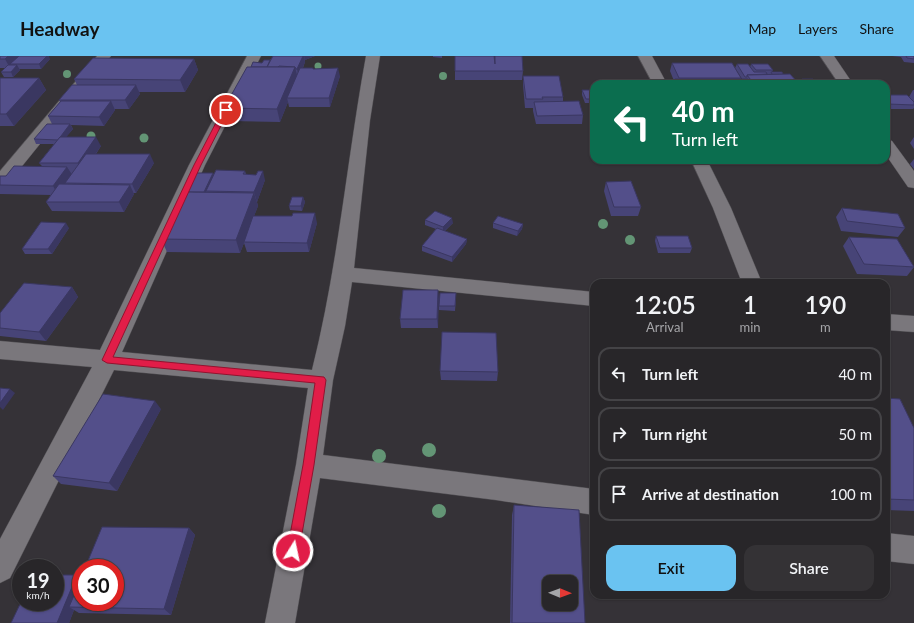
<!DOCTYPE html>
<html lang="en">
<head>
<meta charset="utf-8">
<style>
	body { margin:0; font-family:Lato,sans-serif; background:#343235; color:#f1f3f6; height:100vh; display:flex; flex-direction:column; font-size:15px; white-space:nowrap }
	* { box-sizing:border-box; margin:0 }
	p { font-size:13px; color:#a5a5a8 }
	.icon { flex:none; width:22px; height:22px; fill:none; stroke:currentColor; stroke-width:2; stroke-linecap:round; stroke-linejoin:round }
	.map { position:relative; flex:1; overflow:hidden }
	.details { position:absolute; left:590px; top:223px; width:300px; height:320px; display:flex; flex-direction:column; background:#282629; border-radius:12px; box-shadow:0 1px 3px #0004,0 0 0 1px #444346 }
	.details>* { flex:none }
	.top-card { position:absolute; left:590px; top:24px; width:300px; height:84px; border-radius:12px; box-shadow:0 1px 3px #0004,0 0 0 1px #444346; background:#0b6e4f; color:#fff; overflow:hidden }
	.needle { width:26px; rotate:91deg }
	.tools { position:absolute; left:542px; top:519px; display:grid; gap:8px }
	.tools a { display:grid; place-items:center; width:36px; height:36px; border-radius:8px; background:#282629; box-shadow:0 1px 3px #0004,0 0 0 1px #444346; font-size:20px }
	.speed { position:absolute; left:12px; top:503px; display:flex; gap:8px; font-size:20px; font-weight:700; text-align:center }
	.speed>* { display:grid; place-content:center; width:52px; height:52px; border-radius:50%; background:#282629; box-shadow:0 1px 3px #0004,0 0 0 1px #444346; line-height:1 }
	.speed small { font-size:10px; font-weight:400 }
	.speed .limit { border:6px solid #d22; background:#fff; color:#111 }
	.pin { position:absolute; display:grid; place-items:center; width:34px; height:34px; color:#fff; margin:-17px; border:2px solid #fff; border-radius:50%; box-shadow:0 1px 4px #0007 }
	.me { position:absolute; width:44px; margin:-22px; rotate:10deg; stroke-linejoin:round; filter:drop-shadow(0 0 3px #0008) }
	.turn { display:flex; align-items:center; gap:14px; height:84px; padding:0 16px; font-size:18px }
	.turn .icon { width:52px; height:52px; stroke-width:2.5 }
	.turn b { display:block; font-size:28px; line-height:34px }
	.eta { display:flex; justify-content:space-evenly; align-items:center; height:68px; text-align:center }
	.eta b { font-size:24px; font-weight:600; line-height:28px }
	.button { display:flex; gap:8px; margin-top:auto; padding:8px 16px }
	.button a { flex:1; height:46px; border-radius:12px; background:#6ac3f1; color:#111; font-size:16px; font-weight:600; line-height:46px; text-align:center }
	.button a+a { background:#343235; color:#f1f3f6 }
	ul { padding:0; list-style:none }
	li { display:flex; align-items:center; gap:12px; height:54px; margin:0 8px 6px; padding:0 8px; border:2px solid #444346; border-radius:12px }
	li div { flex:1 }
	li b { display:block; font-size:15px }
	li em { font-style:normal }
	header { display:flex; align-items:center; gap:24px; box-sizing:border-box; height:56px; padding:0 20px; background:#6ac3f1; color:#111 }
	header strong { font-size:19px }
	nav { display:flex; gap:22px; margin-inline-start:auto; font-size:14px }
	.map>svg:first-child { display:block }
</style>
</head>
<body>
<header>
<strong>Headway</strong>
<nav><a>Map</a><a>Layers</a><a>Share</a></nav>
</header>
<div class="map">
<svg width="914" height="567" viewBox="0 0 914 567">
	<rect width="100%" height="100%" fill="#353237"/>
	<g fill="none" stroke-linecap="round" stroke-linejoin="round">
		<g stroke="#504e52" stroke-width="1">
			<g id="street">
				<path d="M97,0H111L6,130L0,131V115Z"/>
				<path d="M247,0H261L205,109L122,296L312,314C338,211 347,104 366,0H380L370,64L354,212L594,236V250L352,226L345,270L333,324L323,399L594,433V459L496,444L320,422L295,567H265L296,409L308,332L114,314L10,522L0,527V483L92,311L0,303V285L100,294L189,109Z"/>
				<path d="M638,0H652L667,28H653Z"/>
				<path d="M820,0H834L853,28H839Z"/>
				<path d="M886,83L892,85L914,115V132L908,131L886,99Z"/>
				<path d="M691,104H707L731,152L762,227H742L713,152Z"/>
				<path d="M886,258L914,260V276L886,274Z"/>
				<path d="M886,477L914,480V508L886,505Z"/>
			</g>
		</g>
		<use href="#street" fill="#7a777c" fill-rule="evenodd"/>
	</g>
	<g fill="#639575">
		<circle cx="318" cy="10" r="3.5"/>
		<circle cx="67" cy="18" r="4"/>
		<circle cx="443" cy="20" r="4"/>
		<circle cx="91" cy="80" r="4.5"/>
		<circle cx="144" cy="82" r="4.5"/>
		<circle cx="603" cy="168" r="5"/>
		<circle cx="630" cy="184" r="5"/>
		<circle cx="429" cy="394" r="7"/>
		<circle cx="379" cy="400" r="7"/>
		<circle cx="439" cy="455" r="7"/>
	</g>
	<g fill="#474477">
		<path d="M0,0H18L19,1L50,3L41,13H19L20,14L13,21H4L1,16L5,12H0Z"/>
		<path d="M273,0H315L305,4V6L303,12L314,13L340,20L330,51H289L288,46L280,66L228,65L224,52L251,11L270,4Z"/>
		<path d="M433,0H442V2L433,1Z"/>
		<path d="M455,0L523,15L522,24H455Z"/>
		<path d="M892,0H914V7L904,6L901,1Z"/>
		<path d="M194,3L198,14L185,36H139L140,38L129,53H115V54L104,70L71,69L73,73L66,81L101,90L96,98L154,107L136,137H133L134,138L124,156L52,155L46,146L51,139L0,138V120H6L42,110L39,107L54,88H36L34,83L52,68L48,60L60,46L59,44L77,29L74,23Z"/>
		<path d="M672,7L741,22V23H742L735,12L737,8L750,11L751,8L773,14L772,16L783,18L799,28H674V25L670,15Z"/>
		<path d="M523,20L563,41V45L583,59L582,68H536L533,55V52H525L523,29Z"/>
		<path d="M0,22H39L46,34L14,70H0Z"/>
		<path d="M802,23L817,28H801L800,27Z"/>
		<path d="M582,34H594V47H585L582,39Z"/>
		<path d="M913,34H914V52L913,53H886V39L909,41Z"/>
		<path d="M914,81V93L910,87Z"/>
		<path d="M914,103V113L910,108Z"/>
		<path d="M792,104H871L870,106H793Z"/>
		<path d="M245,115L246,118L265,124L257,146L258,150L254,160L317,167L309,196H247L244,187L240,197L167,196L161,183L213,117L214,119Z"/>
		<path d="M606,126L641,151L638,160H611L604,135Z"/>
		<path d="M303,141L305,146L302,155L290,154L289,150Z"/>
		<path d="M842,152L905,172L898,181L841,175L836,161Z"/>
		<path d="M425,164L453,167L445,175L467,183L466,188L452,206L422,195V190L436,173L425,169Z"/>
		<path d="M493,167L523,168L522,173L517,180L493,172Z"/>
		<path d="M69,172L52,198H25L22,193Z"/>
		<path d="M656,180L692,192L690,197H658L655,185Z"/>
		<path d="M849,181L914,211L907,220L857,218L843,190Z"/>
		<path d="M72,231L78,241L46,285L0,280V257Z"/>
		<path d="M438,234V272H401L400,263Z"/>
		<path d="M456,242L455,255L439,254V250Z"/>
		<path d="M440,315L498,316L497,325L441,324Z"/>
		<path d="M886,342L914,372V455L886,454Z"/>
		<path d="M161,353L117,435L61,428L53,420Z"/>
		<path d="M514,449L585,567H510L512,459Z"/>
		<path d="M189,472L195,479L171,559L79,557L74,554L69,567H11L81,546Z"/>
	</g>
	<g fill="#3a3761">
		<path d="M8,0H18L19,2L10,8L11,10L10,12L5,3Z"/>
		<path d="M47,0H49L50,3L41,13L39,8Z"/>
		<path d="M303,0H304L305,6L299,21L297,13Z"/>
		<path d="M304,0H315L305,4Z"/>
		<path d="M194,3L198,14L185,36L180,24Z"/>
		<path d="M17,9L20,14L13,21L11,16Z"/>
		<path d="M295,11L298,23L287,42L288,46L280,66L277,53Z"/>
		<path d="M338,12L340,20L330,51L329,42Z"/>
		<path d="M39,22L46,34L14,70L6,58Z"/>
		<path d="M136,29L140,38L129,53L125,44Z"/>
		<path d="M111,45L115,54L104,70L99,61Z"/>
		<path d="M70,68L73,73L60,88L58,84Z"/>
		<path d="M96,81L101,90L83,116L78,107Z"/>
		<path d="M150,98L154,107L136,137L132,128Z"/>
		<path d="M67,111L73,120L65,127L66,129L58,139L53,130Z"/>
		<path d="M263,115L265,124L257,146L254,136Z"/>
		<path d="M213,117L215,122L206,135L207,139H203Z"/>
		<path d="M130,129L134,138L124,156L119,146Z"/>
		<path d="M254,137L258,150L244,186V187L240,197L236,184Z"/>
		<path d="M303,141L305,146L302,155L301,150Z"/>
		<path d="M315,157L317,167L309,196L307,187Z"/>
		<path d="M452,162L453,167L443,176V171Z"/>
		<path d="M66,167L69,172L52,198L48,193Z"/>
		<path d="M523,168L522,173L517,180L518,175Z"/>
		<path d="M467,183L466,188L452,206V201Z"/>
		<path d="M72,231L78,241L46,285L39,276Z"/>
		<path d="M438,234L439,243L438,272L437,263Z"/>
		<path d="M10,333L15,337L3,354L0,351V347Z"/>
		<path d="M155,345L161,353L117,435L109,427Z"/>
		<path d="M189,472L195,479L171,559L164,553Z"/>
		<path d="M77,519L81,522V538L69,551L74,554L69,567H57Z"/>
	</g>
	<g fill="#534f8a" stroke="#3a3761" fill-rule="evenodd">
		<path d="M0,0H8L5,3H0Z"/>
		<path d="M19,0H47L39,8H10Z"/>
		<path d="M273,0H303L297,13H296L295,11L279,10L278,11H267Z"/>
		<path d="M455,0H494L495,8V0H522L523,15H455Z"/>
		<path d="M906,0H914V3L907,2Z"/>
		<path d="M93,2L194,3L180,24L74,23Z"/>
		<path d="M264,4H270L267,11H251L253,6L262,7Z"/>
		<path d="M672,7H732L741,22H679Z"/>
		<path d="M737,8H748L754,16H766L767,18L747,19V21H745Z"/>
		<path d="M751,8H768L773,14H756Z"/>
		<path d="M8,9H17L11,16H1Z"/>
		<path d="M247,11H295L277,53L224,52Z"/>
		<path d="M300,12H313V13L338,12L329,42H287Z"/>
		<path d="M771,16H782L783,18H772Z"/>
		<path d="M790,18L799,28H754L747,19Z"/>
		<path d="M523,20H559L563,41H542L543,43H526Z"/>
		<path d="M0,22H39L6,58H0Z"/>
		<path d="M675,23H748L751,28H677Z"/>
		<path d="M802,23H813L817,28H806Z"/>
		<path d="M72,29H136L125,44H59Z"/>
		<path d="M582,34H594V43H586Z"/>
		<path d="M886,39H907L914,46V49L888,48L886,46Z"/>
		<path d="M61,45H111L99,61L48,60Z"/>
		<path d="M579,45L583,59L537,60L534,46Z"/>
		<path d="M47,68H70L58,84L34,83Z"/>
		<path d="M60,81H96L78,107H39Z"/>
		<path d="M86,98H150L132,128L65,127Z"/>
		<path d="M14,110L67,111L53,130L0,129V120H6Z"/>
		<path d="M216,114L245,115L243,118L256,119L258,115H263L254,136L206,135Z"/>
		<path d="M195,117H213L204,136H185L183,139Z"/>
		<path d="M631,125L641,151H614L606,126Z"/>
		<path d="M59,128L130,129L119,146H46Z"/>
		<path d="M185,136L254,137L236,184L161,183Z"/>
		<path d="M292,141H303L301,150H289Z"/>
		<path d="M842,152L898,158L905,172L847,165Z"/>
		<path d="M435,155L452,162L443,171L425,164Z"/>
		<path d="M293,157H315L307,187L244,186L253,160H292Z"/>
		<path d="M498,160L523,168L518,175L493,167Z"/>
		<path d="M41,166L66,167L48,193H22Z"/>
		<path d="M437,172L467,183L452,201L422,190Z"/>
		<path d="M656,180H688L692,192H660Z"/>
		<path d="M849,181L897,183L914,211L864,208Z"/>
		<path d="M24,227L72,231L39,276L0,272V257Z"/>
		<path d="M403,234H438L437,263H400Z"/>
		<path d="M440,237H456L455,250H439Z"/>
		<path d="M442,276L496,277L498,316L440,315Z"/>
		<path d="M0,332L10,333L0,347Z"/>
		<path d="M103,338L155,345L109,427L53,420Z"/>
		<path d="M886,342L900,343L914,372V444L886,443Z"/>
		<path d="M514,449L579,454L585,567H512ZM549,526H571V548H549Z"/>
		<path d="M102,471L189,472L164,553L69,551L81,523V546H115V512H85Z"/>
		<path d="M55,519H77L57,567H11L21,546H55Z"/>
	</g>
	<path fill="#e11d48" stroke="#92132f" d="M223,53L229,54L201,109L113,301L324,321L326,324L314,409L299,495L297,499L293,501L289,499L287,495L303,409L315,327L107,307L102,304L194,109Z"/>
</svg>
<div class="tools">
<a><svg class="needle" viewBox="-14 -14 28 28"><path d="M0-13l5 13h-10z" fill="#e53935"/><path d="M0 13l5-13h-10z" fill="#a5a5a8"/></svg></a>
</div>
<div class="speed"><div>19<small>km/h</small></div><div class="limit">30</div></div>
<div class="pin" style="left:226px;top:54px;background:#d93025"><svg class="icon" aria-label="arrive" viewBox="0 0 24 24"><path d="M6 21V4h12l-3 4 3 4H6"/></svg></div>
<svg class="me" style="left:293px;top:495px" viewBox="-20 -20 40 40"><circle r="17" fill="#e11d48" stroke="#fff" stroke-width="3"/><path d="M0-11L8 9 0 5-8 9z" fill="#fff"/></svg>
<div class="top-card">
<div class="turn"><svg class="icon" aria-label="left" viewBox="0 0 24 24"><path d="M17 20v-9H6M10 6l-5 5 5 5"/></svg><div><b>40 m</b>Turn left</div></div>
</div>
<section class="details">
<div class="eta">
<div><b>12:05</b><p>Arrival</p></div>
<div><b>1</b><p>min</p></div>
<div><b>190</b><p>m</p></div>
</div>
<ul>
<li><svg class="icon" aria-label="left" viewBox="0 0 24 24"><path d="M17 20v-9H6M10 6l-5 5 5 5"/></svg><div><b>Turn left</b></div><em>40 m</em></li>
<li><svg class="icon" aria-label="right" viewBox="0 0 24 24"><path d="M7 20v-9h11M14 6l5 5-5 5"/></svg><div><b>Turn right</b></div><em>50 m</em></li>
<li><svg class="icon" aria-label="arrive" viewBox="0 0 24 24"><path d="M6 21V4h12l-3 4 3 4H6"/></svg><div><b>Arrive at destination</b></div><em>100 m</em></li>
</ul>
<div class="button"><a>Exit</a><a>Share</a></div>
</section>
</div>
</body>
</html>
